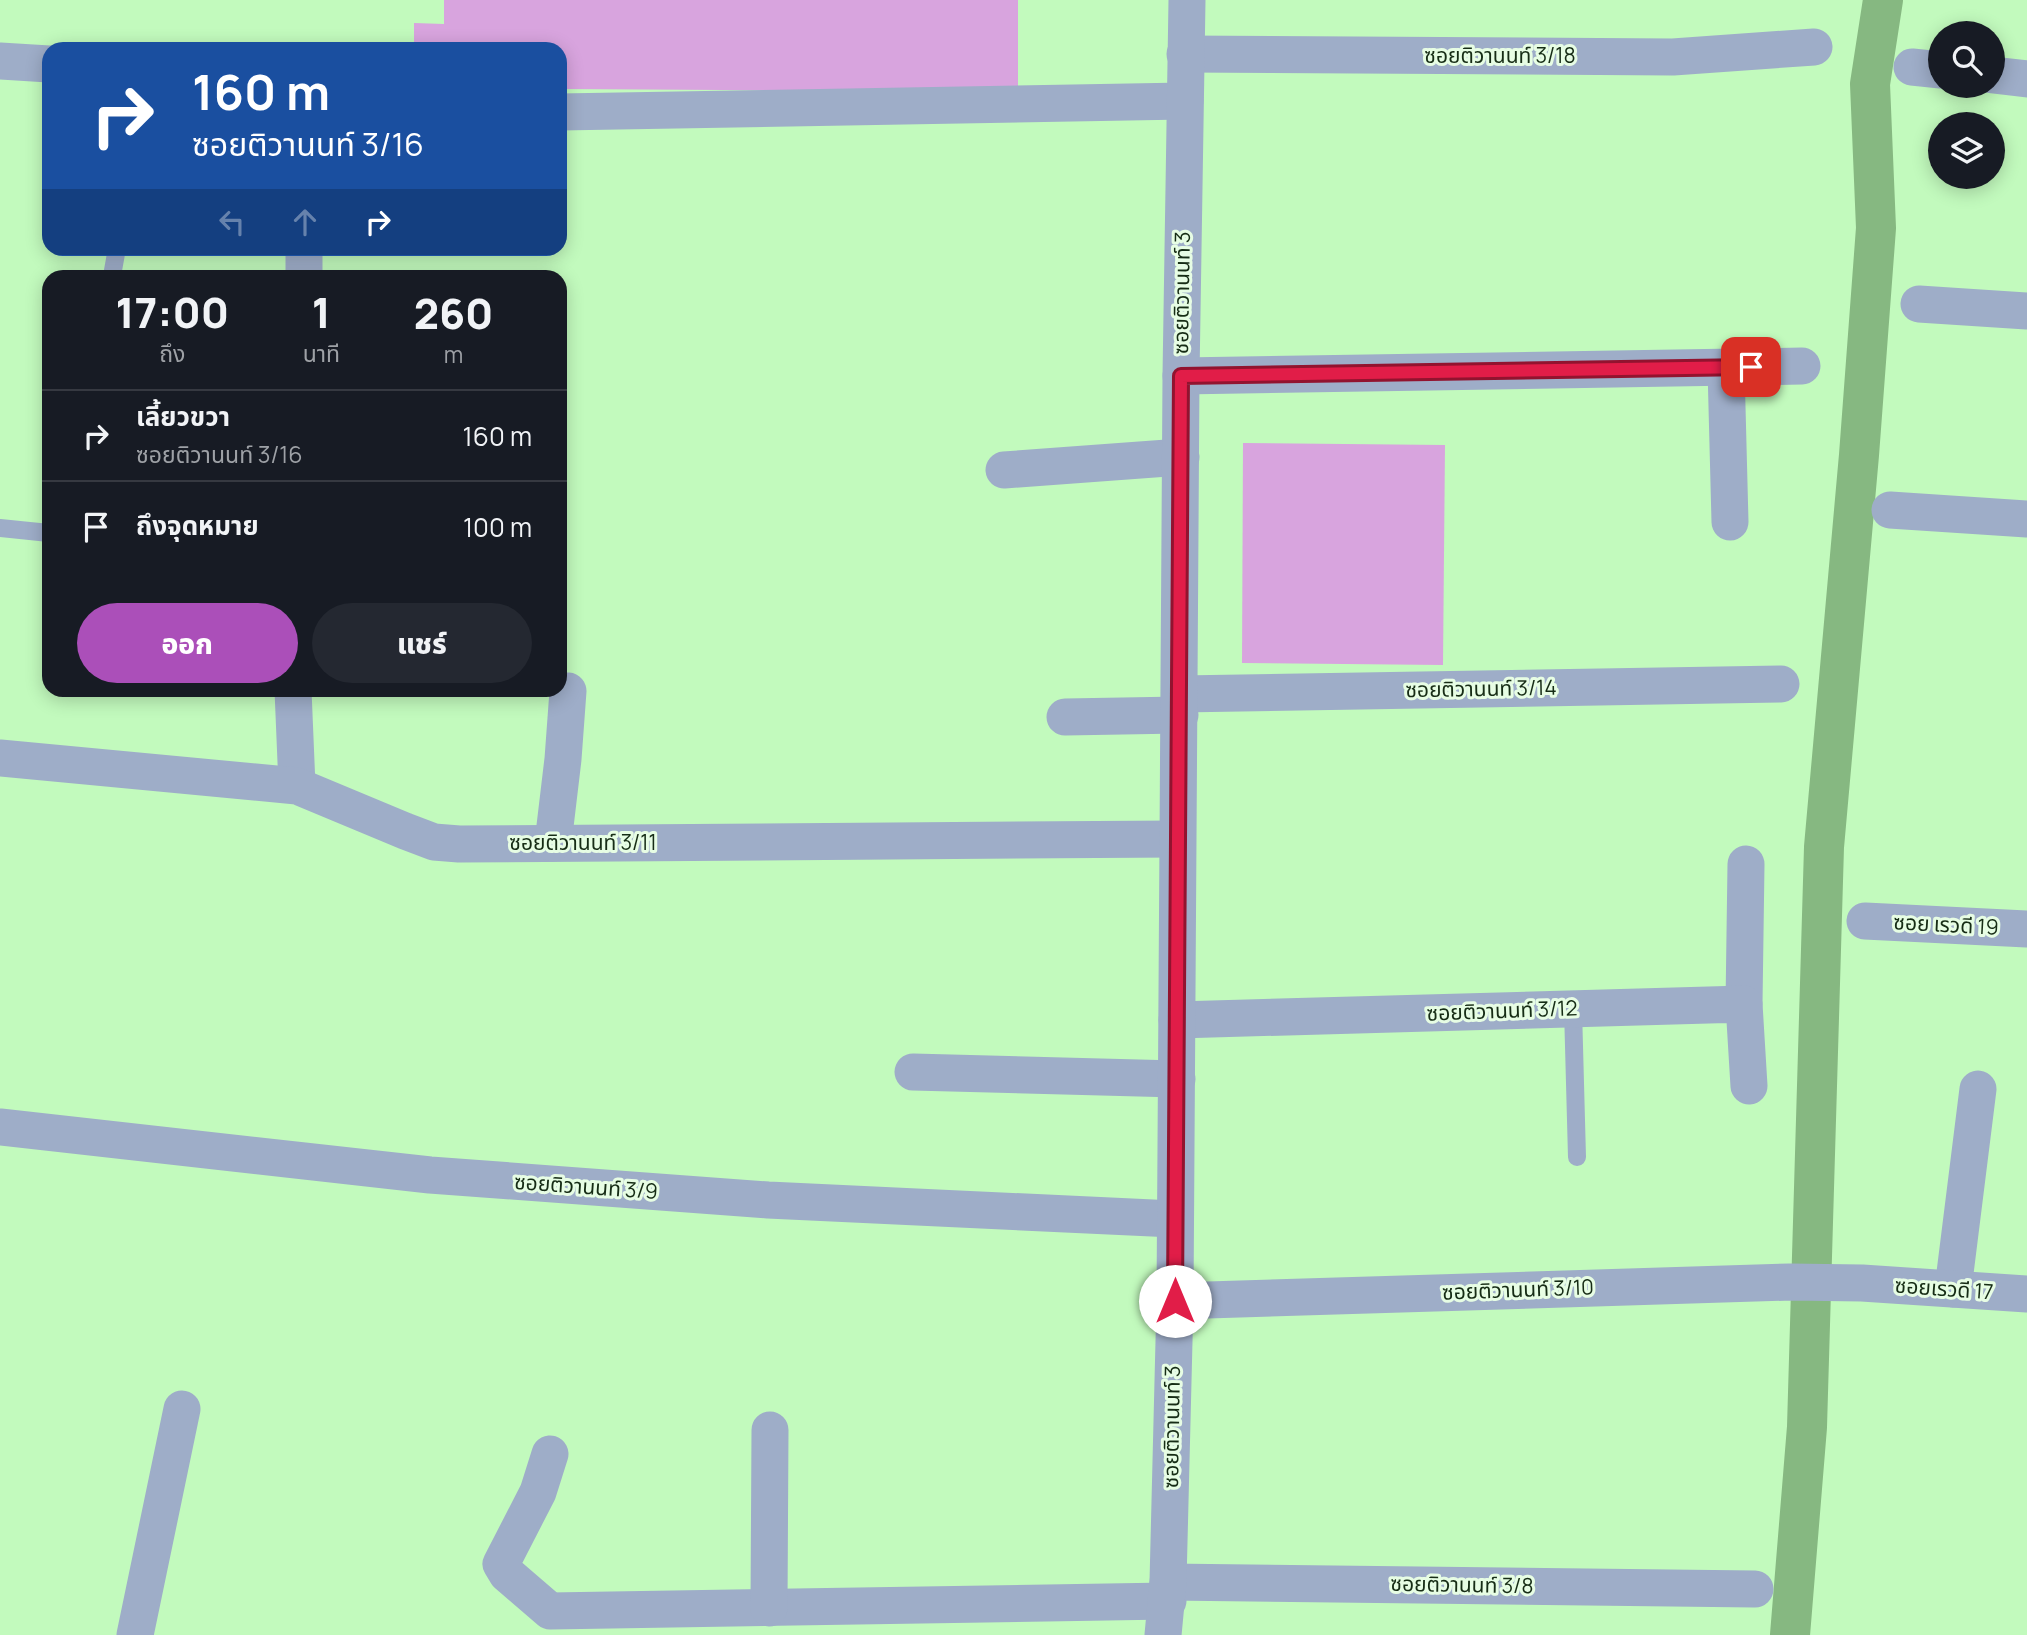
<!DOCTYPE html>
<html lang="th">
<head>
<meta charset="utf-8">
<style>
	body { margin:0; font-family:Manrope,"Noto Sans Thai",sans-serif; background:#242831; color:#f1f3f6; height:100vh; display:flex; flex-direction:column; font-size:26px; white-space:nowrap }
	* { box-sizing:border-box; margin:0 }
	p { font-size:23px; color:#9ea1a6 }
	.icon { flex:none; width:38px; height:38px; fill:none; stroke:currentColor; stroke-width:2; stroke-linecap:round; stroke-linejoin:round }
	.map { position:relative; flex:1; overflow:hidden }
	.sheet { position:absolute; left:42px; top:270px; width:525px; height:427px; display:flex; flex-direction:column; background:#171b24; border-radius:21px; box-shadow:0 4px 18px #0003 }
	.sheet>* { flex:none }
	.banner { position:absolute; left:42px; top:42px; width:525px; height:214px; border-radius:21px; box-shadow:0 4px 18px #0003; background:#1a4fa0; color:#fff; overflow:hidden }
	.controls { position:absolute; left:1928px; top:21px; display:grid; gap:14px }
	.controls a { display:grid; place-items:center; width:77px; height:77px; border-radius:50%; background:#171b24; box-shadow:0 4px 18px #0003; font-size:35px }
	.pin { position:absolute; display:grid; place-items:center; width:60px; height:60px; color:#fff; margin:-30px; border-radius:14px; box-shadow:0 4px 10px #0006 }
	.me { position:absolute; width:77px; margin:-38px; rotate:0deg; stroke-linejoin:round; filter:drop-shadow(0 0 5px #0008) }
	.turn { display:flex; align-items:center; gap:24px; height:147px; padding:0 35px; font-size:32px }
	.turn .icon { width:91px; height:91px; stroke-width:2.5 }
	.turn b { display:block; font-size:49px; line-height:60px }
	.lanes { display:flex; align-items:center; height:66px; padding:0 35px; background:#0003; justify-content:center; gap:35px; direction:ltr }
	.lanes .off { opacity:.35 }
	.eta { display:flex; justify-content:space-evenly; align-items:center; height:119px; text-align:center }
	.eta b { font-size:42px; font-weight:800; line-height:49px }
	.cta { display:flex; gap:14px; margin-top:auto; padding:14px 35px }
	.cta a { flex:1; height:80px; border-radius:42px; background:#ab4fb9; color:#fff; font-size:28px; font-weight:800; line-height:80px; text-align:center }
	.cta a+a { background:#242831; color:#f1f3f6 }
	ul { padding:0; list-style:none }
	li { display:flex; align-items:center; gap:21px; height:91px; padding:0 35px; border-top:2px solid #363941 }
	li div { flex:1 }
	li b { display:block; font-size:26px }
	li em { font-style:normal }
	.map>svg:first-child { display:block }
</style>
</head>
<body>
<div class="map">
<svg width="2027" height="1635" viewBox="0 0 2027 1635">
	<rect width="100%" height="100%" fill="#c2fabd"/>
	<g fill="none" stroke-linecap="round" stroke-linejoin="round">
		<path stroke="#86b881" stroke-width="40" d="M1790,1635L1807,1427L1824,847L1859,455L1876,228L1870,84L1883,0"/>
	</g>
	<g fill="#d8a4de">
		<path d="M444,0H1018V92L560,89V49H414V23L444,24Z"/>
		<path d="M1243,443L1445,445L1443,665L1242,663Z"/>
	</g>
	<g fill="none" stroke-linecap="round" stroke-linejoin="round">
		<g stroke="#9eadc8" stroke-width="18">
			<path d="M112,276L117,248"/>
			<path d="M0,528L49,533"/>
			<path d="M1573,1009L1577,1157"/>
		</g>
		<g stroke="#9eadc8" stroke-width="37">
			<path d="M1185,54L1673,57L1814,47"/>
			<path d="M0,61L49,64"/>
			<path d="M1912,67L1941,70"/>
			<path d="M1993,75L2027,79"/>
			<path d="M560,112L1185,101"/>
			<path d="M304,248V276"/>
			<path d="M1919,304L2027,311"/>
			<path d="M1726,368L1730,522"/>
			<path d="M1181,376L1802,366"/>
			<path d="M1004,470L1181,457"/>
			<path d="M1890,510L2027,519"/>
			<path d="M293,690L297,786"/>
			<path d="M1180,694L1781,684"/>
			<path d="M1065,717L1180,715"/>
			<path d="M0,758L297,786L405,831L434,842L459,844L1177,839"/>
			<path d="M553,843L563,759L568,691"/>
			<path d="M1865,921L2027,929"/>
			<path d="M1744,1004L1746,864"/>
			<path d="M1177,1020L1744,1004L1749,1086"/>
			<path d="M913,1072L1177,1079"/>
			<path d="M0,1127L430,1175L768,1200L1174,1219"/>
			<path d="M1953,1289L1978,1089"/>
			<path d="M1175,1301L1790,1282L1862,1283L2027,1294"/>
			<path d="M550,1454L538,1492L501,1564L507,1574L550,1611L1168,1601"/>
			<path d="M1168,1582L1755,1589"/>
			<path d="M769,1608L770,1430"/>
			<path d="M135,1635L182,1409"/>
			<path d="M1163,1635L1168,1582L1175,1301L1181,376L1187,0"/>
		</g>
	</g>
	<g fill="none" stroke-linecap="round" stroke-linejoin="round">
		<g stroke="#92132f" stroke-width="18">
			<path id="route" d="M1175,1301L1181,376L1751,367"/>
		</g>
		<use href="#route" stroke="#e11d48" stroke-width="12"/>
	</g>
	<g text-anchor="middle" stroke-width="6" stroke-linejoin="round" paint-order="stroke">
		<g font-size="21" fill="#162c15" stroke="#e7fde4">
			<text x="1500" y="63">ซอยติวานนท์ 3/18</text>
			<text transform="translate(1182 293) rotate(-89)" y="7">ซอยติวานนท์ 3</text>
			<text transform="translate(1481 689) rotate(-1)" y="7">ซอยติวานนท์ 3/14</text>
			<text x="583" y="850">ซอยติวานนท์ 3/11</text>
			<text transform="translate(1946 925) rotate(3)" y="7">ซอย เรวดี 19</text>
			<text transform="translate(1502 1011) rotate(-2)" y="7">ซอยติวานนท์ 3/12</text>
			<text transform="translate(586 1187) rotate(4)" y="7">ซอยติวานนท์ 3/9</text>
			<text transform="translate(1944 1289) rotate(4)" y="7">ซอยเรวดี 17</text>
			<text transform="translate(1518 1290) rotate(-2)" y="7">ซอยติวานนท์ 3/10</text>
			<text transform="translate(1172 1427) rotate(-89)" y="7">ซอยติวานนท์ 3</text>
			<text transform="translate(1462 1585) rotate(1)" y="7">ซอยติวานนท์ 3/8</text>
		</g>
	</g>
</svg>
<div class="controls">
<a><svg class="icon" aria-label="search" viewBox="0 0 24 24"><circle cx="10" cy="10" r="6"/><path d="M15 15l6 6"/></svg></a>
<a><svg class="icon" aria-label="layers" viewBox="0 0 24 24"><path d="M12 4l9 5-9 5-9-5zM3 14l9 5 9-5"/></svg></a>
</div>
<div class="pin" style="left:1751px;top:367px;background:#d93025"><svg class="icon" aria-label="arrive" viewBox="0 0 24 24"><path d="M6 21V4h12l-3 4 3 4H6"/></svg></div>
<svg class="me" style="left:1175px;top:1301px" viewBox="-20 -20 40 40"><circle r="19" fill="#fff"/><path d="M0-13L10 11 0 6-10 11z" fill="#e11d48"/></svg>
<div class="banner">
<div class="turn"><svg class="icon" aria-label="right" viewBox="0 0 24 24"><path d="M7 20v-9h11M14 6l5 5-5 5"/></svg><div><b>160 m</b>ซอยติวานนท์ 3/16</div></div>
<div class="lanes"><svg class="icon off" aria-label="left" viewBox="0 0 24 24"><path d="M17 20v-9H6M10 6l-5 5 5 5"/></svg><svg class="icon off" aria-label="ahead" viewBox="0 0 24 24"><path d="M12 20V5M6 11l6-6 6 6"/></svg><svg class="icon" aria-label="right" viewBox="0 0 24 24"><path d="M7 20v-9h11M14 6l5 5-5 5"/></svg></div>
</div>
<section class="sheet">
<div class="eta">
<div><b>17:00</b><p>ถึง</p></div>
<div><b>1</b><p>นาที</p></div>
<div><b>260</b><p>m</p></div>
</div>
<ul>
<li><svg class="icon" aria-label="right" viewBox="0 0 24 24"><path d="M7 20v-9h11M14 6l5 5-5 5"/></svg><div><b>เลี้ยวขวา</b><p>ซอยติวานนท์ 3/16</p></div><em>160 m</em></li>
<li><svg class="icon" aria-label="arrive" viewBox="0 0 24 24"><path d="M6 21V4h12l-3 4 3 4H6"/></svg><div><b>ถึงจุดหมาย</b></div><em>100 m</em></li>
</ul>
<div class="cta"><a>ออก</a><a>แชร์</a></div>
</section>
</div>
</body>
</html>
